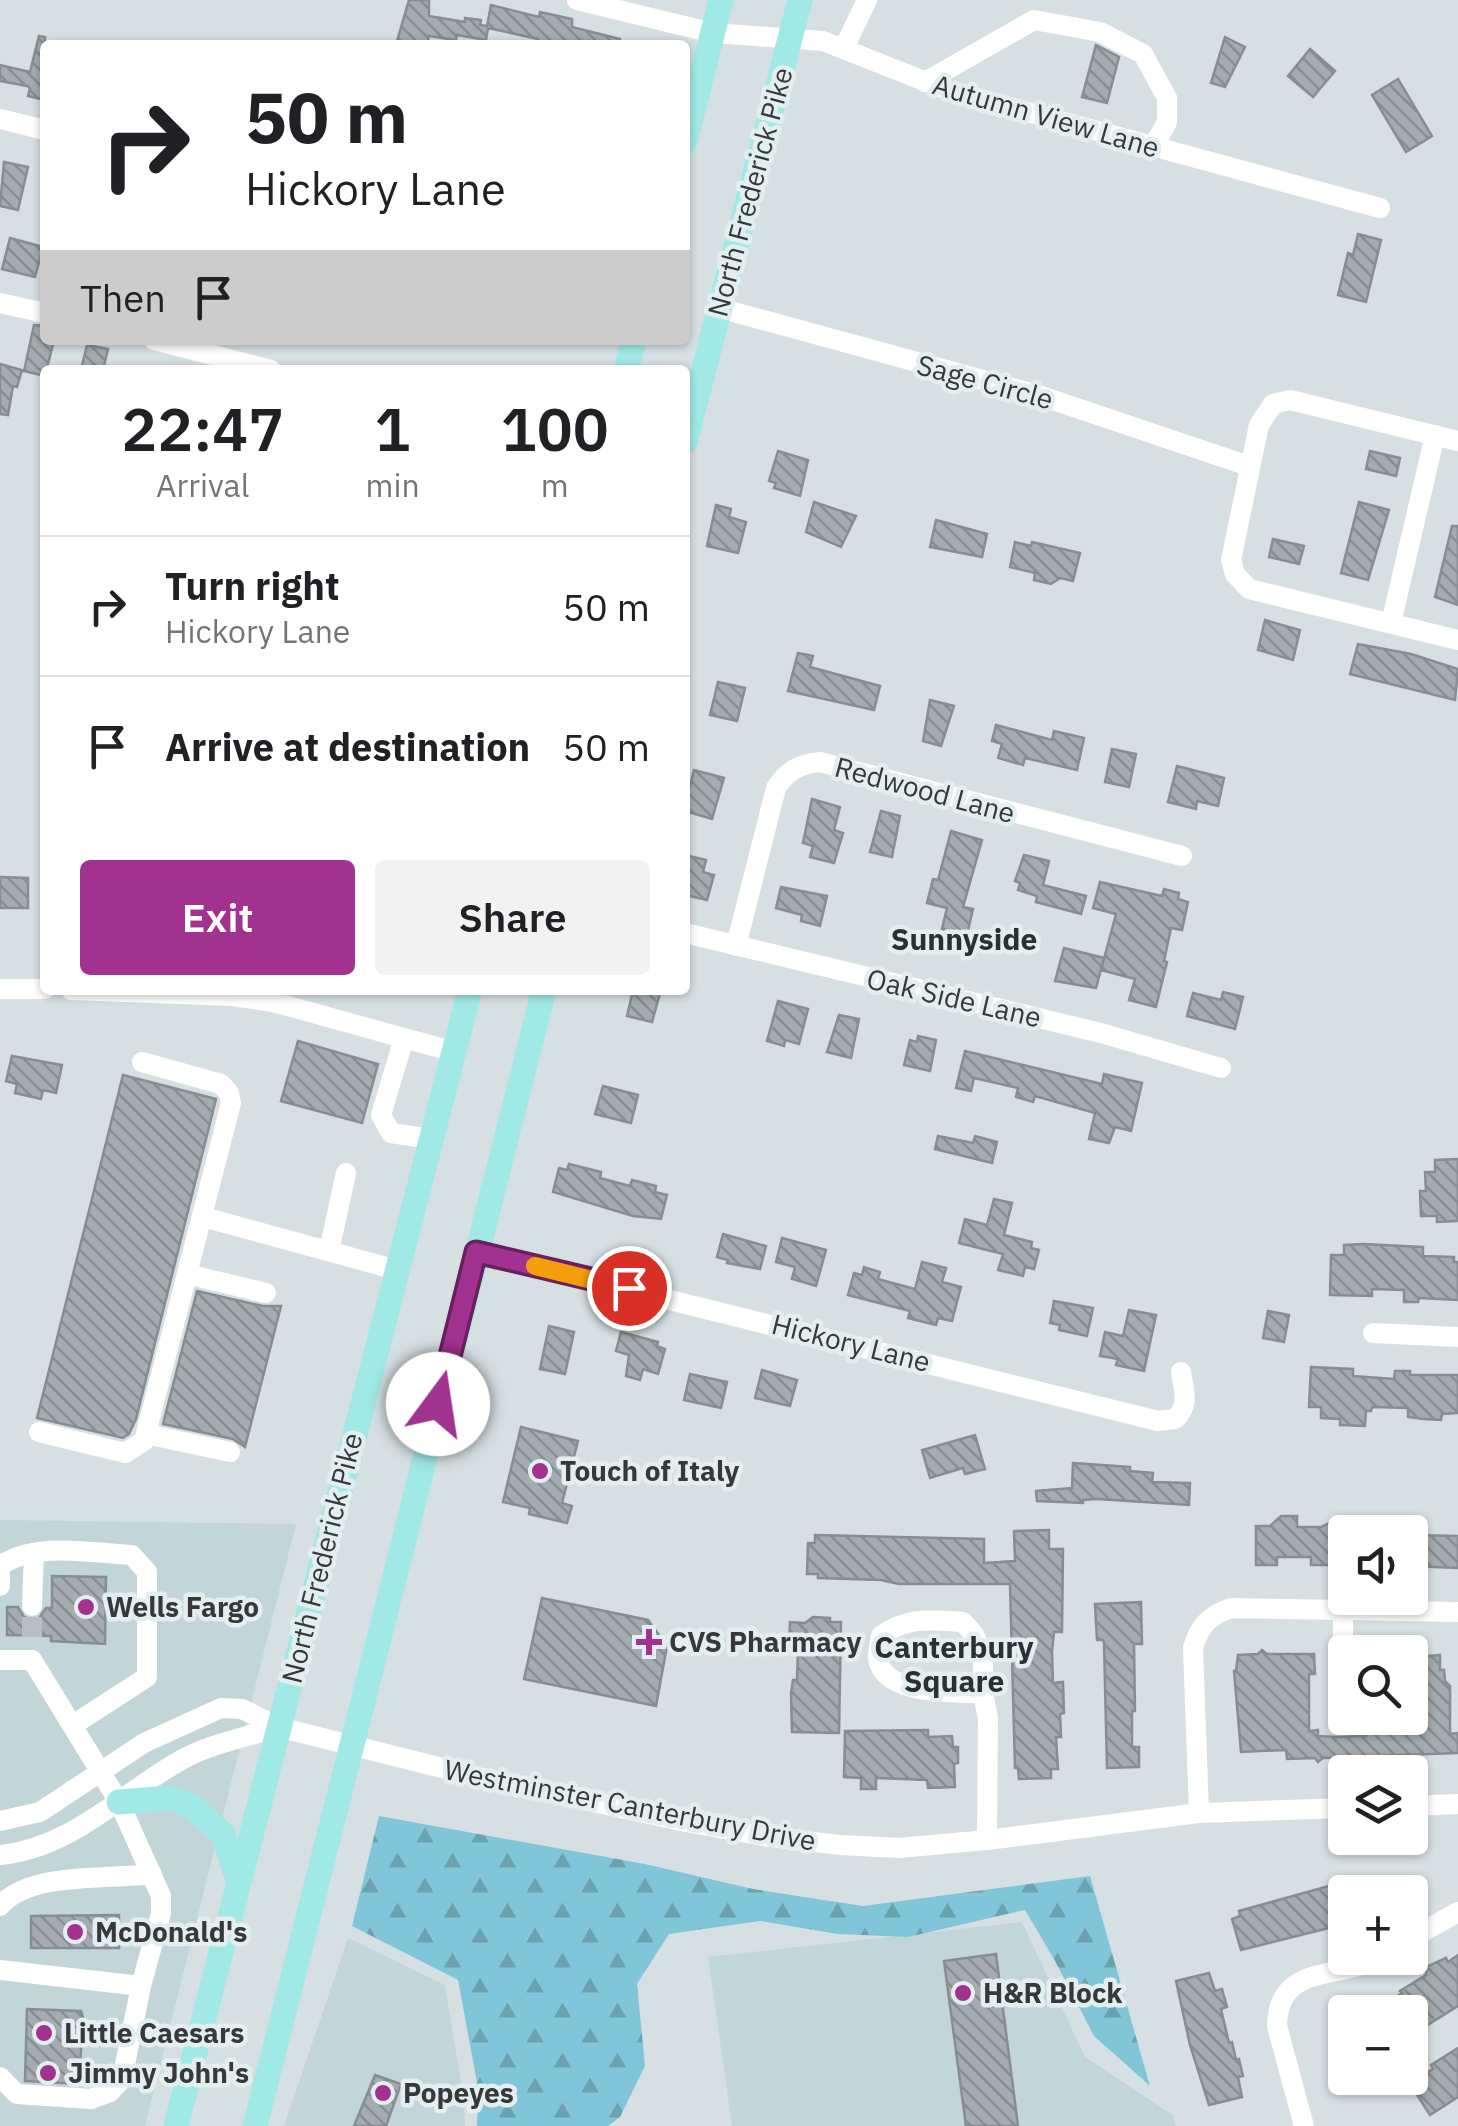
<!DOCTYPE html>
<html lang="en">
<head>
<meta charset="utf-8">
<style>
	body { margin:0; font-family:"IBM Plex Sans",sans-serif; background:#f2f2f2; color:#202124; height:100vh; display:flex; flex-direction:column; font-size:38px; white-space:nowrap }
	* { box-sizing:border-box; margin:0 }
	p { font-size:32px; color:#757577 }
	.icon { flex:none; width:55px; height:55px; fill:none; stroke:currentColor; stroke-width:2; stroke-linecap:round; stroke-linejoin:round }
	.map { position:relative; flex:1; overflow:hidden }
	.drawer { position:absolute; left:40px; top:365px; width:650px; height:630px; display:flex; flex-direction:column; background:#fff; border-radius:10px; box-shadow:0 2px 8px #0004 }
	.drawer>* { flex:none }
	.guide { position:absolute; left:40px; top:40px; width:650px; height:305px; border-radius:10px; box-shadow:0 2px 8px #0004; background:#fff; color:#202124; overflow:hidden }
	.buttons { position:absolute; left:1328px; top:1515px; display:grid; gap:20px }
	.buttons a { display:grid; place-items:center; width:100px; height:100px; border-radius:10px; background:#fff; box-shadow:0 2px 8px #0004; font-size:50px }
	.pin { position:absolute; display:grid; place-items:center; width:85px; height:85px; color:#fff; margin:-42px; border:5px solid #fff; border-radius:50%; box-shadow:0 2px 10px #0007 }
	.me { position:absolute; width:110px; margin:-55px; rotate:14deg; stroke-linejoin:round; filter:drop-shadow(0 0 8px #0008) }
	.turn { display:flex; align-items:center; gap:35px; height:210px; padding:0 40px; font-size:45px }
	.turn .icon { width:130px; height:130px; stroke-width:2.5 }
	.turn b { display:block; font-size:70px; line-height:85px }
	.then { display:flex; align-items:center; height:95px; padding:0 40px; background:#0003; gap:20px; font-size:38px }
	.eta { display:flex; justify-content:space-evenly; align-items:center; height:170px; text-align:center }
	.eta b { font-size:60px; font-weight:600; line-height:70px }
	.action { display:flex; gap:20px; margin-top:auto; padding:20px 40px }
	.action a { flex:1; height:115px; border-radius:10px; background:#a1328f; color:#fff; font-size:40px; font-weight:600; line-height:115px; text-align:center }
	.action a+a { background:#f2f2f2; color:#202124 }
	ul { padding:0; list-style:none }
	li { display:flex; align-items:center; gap:30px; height:140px; padding:0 40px; border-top:2px solid #e0e0e0 }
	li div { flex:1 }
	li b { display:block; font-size:38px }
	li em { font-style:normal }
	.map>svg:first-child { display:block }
</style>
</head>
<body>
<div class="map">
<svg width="1458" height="2126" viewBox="0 0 1458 2126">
	<defs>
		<pattern id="forest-firs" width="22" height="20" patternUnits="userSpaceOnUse" patternTransform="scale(2.5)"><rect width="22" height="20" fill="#81c6d8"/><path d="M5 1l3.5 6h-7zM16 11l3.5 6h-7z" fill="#6aa2b0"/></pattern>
		<pattern id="building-back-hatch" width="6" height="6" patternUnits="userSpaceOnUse" patternTransform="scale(2.5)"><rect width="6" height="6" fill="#a5acb1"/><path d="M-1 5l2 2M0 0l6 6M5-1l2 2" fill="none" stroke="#878d91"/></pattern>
	</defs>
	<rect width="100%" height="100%" fill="#d6e0e3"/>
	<g fill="#c2d5d9">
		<path d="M0,1520L296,1524L145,2126H0Z"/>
		<path d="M1022,1922L1085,2057L1173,2115L1176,2126H732L708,1957Z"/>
		<path d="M348,1938L445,1985L464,2100L465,2126H284Z"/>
	</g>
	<path fill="url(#forest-firs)" d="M379,1816L645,1864L753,1889L863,1906L1090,1876L1150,2086L1094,2036L1055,1961L1025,1910L908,1937L837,1934L760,1921L669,1934L637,1984L645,2066L620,2117L608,2126H477L478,2088L458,1980L352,1926Z"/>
	<g fill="url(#building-back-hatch)" stroke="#878e93" stroke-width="2.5">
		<path d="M409,0H429V16L465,22V18L481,20L480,25L487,26L491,5L539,17L540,12L572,19V27L620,39V45H537L538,39L488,28L486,40L457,35L456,40L429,36L427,45H414L397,41Z"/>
		<path d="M39,36L45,37V100L28,96L30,88L27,86L0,81V65L30,72Z"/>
		<path d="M1225,37L1245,47L1225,87L1211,83Z"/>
		<path d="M1096,45L1119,57L1107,103L1082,97Z"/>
		<path d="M1310,49L1335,71L1313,97L1288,76Z"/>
		<path d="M1398,79L1432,136L1406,152L1372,95Z"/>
		<path d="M4,162L28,167L18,210L0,206Z"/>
		<path d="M1358,234L1381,240L1366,302L1338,295L1348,253L1353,255Z"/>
		<path d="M10,238L43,247L35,277L2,269Z"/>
		<path d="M34,325L45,326V340H54L45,376L24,371Z"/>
		<path d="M87,345L108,349L103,370H81Z"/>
		<path d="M0,364L22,370L17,387L13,386L8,415L0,414Z"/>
		<path d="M778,451L808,460L800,496L774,488L776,483L769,481Z"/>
		<path d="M1370,451L1400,458L1396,476L1366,469Z"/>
		<path d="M814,502L856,516L841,547L806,532Z"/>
		<path d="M1359,502L1389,510L1368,580L1341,573Z"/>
		<path d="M716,505L731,509L729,517L746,522L738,553L707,546Z"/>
		<path d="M936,520L987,534L982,557L930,547Z"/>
		<path d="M1452,526H1458V605L1435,597Z"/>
		<path d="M1273,539L1304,546L1299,564L1269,557Z"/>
		<path d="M1015,542L1031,546L1032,542L1080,553L1073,581L1060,578L1051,584L1034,580L1035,573L1010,567Z"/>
		<path d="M1265,620L1300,630L1293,660L1258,650Z"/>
		<path d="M1358,644L1411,654L1458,669L1455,700L1350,674Z"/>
		<path d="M798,653L813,656L810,667L880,686L874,710L788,691Z"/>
		<path d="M718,682L745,688L737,721L710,715Z"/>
		<path d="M930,700L954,706L941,746L923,741Z"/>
		<path d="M996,725L1052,740L1054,731L1084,738L1077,770L1025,758L1023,765L998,758L1002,744L992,741Z"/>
		<path d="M1112,749L1136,754L1129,787L1105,782Z"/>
		<path d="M1177,766L1224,778L1218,806L1197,801L1196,809L1168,802Z"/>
		<path d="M694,770L724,778L712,819L685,811V789L689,790Z"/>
		<path d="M812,799L840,807L834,830L843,833L834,863L810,857L813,846L803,843Z"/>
		<path d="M881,811L900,816L892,857L870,852Z"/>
		<path d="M951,831L982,840L963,907L973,909L963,951L938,945L947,908L927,903L933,879L938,880Z"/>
		<path d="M685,855L706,860L703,872L714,875L707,900L685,895Z"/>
		<path d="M1024,855L1049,861L1043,885L1086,896L1081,914L1036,902L1037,896L1018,890L1020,883L1015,881Z"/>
		<path d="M0,877L28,878V908H0Z"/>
		<path d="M1100,882L1162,896L1164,889L1179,893L1178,899L1188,902L1182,930L1171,928L1164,961L1167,962L1156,1007L1129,1000L1135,979L1101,970L1116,914L1093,908Z"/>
		<path d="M781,887L827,896L820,926L801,921L802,915L776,908Z"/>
		<path d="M1064,948L1104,958L1096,988L1055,981Z"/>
		<path d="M633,990H661L652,1022L627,1016Z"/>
		<path d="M1223,992L1243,997L1235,1029L1187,1016L1193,993L1221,1000Z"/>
		<path d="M778,1001L808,1009L799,1044L785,1040L784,1046L767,1041Z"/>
		<path d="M839,1015L859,1019L851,1058L827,1052Z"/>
		<path d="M918,1036L936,1040L930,1071L904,1065L910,1040L917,1042Z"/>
		<path d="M298,1041L378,1064L362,1123L281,1101Z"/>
		<path d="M965,1051L1102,1084L1104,1074L1142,1083L1131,1131L1115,1127L1109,1143L1089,1139L1095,1113L1035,1096L1033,1102L1016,1097L1018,1088L974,1078L971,1091L956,1088Z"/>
		<path d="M12,1056L62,1065L56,1093L43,1090L41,1099L15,1093L17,1084L6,1081Z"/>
		<path d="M123,1075L216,1099L136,1419L129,1434L123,1438L37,1418Z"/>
		<path d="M603,1086L638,1095L631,1123L595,1114Z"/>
		<path d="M938,1136L973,1143L975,1136L997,1142L992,1163L935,1149Z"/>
		<path d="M1458,1159V1221L1437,1222V1216H1421L1420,1191H1426L1425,1172H1435V1160Z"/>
		<path d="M569,1164L601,1172L600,1178L630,1186L632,1180L656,1186L655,1192L667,1195L661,1219L633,1216L553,1192L559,1168L567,1170Z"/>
		<path d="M994,1199L1012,1203L1004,1235L1032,1242L1031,1248L1039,1250L1034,1269L1025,1267L1023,1276L998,1270L1003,1254L959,1243L965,1219L987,1225Z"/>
		<path d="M723,1234L766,1246L760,1269L727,1263L728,1260L717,1257Z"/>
		<path d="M782,1238L826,1250L816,1286L792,1279L795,1267L776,1262Z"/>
		<path d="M1363,1244L1423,1247V1256L1454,1257V1262H1458V1300L1419,1298L1418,1302H1404V1290L1372,1289V1296L1330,1295L1331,1255H1344V1245Z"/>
		<path d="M922,1262L946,1268L942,1282L961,1287L952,1321L938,1318L936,1325L908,1318L910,1311L848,1295L854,1273L862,1275L864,1267L880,1272L878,1279L915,1289Z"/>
		<path d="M197,1291L263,1306H281L245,1447L233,1439L163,1424Z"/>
		<path d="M1054,1301L1093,1308L1087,1336L1059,1330L1060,1325L1050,1323Z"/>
		<path d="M1129,1310L1156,1315L1144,1371L1116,1365L1118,1359L1100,1356L1105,1332L1123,1336Z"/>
		<path d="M1268,1311L1289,1315L1284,1342L1263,1338Z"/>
		<path d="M549,1326L574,1332L565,1374L540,1369Z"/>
		<path d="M621,1332L658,1342L657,1346L665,1349L658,1374L643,1369L640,1380L626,1376L629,1355L616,1351Z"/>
		<path d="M1311,1367L1353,1369V1376L1394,1379L1395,1371H1410V1375H1458V1413L1442,1414L1441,1420L1423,1419L1408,1417V1408L1372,1407L1371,1411H1366L1365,1426L1340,1425V1419L1321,1418V1407H1309Z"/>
		<path d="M762,1370L797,1380L790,1406L755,1398Z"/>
		<path d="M690,1374L727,1382L721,1408L684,1400Z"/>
		<path d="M521,1427L578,1441L562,1503L572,1506L567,1523L529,1514L530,1508L503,1502Z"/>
		<path d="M975,1435L985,1469L965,1474L963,1468L930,1478L922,1450Z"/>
		<path d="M1073,1463L1130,1467V1471L1153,1473L1152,1482L1190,1483L1189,1505L1097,1499L1083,1500V1503L1037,1501L1036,1491L1072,1488Z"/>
		<path d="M1281,1516H1297V1527H1321L1333,1521L1332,1532L1345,1533L1343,1565H1311V1557H1277V1565H1256V1526H1270Z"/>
		<path d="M1049,1530V1549H1063L1062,1632H1054L1052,1652L1053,1683L1063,1682L1064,1713L1060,1714L1061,1737H1056L1058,1769H1051V1778L1019,1779L1018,1768H1015L1010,1584H899L881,1580L818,1578V1574H807L808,1543H815V1535L984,1539V1563L1015,1561L1014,1531Z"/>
		<path d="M1410,1535L1458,1536V1568L1410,1566Z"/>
		<path d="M52,1576L106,1577L105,1644L51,1641V1636L7,1635V1607H18L24,1617L32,1620L39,1618L46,1608H52Z"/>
		<path d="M542,1598L648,1620L667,1646L656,1706L524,1679Z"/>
		<path d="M1141,1602L1142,1644H1134L1135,1711H1132V1747H1139V1767L1107,1768L1104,1643L1103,1640H1097L1095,1604Z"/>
		<path d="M813,1617L830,1618V1622H841L839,1733L792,1732L791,1693L793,1680H797L798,1649H789L790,1622L805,1623Z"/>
		<path d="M1262,1650L1267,1654H1314L1315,1674H1309V1731L1318,1730V1736L1336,1737L1366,1736V1731L1381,1730L1382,1726L1410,1725V1658L1440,1655V1670H1444L1445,1681L1450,1686V1734L1458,1733V1753L1323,1758L1318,1762L1315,1758L1287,1759L1286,1750L1241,1752L1234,1671H1236L1238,1655L1258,1654Z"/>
		<path d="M928,1730V1737L952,1736L953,1747H958V1763L954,1764L955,1787L928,1788L927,1780L876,1778V1789H861V1778L844,1777L845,1731Z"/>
		<path d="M1336,1884H1345V1924L1241,1950L1232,1919L1240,1916L1239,1911Z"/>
		<path d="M119,1915V1948H31V1916Z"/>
		<path d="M996,1954L1018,2126H966L944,1961Z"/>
		<path d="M1458,1955V2006L1410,2036V2012H1383L1400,2002L1397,1996L1402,1993L1400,1991L1426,1975V1967L1446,1958L1448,1962Z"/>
		<path d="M1209,1973L1215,1991L1222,1989L1227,2007L1221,2009L1229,2043L1232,2042L1236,2060L1239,2059L1243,2076L1238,2077L1242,2097L1209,2105L1190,2045L1176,1981Z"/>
		<path d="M27,2009L81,2011L83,2017L79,2084L25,2081Z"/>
		<path d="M1458,2048V2097L1430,2115L1412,2087L1421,2081L1418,2077L1433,2069L1431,2065Z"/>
		<path d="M375,2075L401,2084L386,2126H354Z"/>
	</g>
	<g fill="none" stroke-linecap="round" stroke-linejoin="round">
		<path stroke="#b6bfc1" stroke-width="20" stroke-dasharray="20 10" stroke-linecap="butt" d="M32,1637V1606"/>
		<g stroke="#fff" stroke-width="20">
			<path d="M577,0L713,33L823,41L947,90L1380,208"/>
			<path d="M844,48L867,0"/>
			<path d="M925,82L1034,20L1100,32L1143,54L1167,98V122L1153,147"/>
			<path d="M0,119L45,130"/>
			<path d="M0,303L45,313"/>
			<path d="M719,308L1038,395L1249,466"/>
			<path d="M154,340L271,370"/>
			<path d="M1458,441L1290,400L1273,404L1259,425L1231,560L1235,574L1249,589L1458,640"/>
			<path d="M1391,623L1435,435"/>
			<path d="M685,933L1101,1033L1221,1068"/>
			<path d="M736,946L776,788C787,771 799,764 820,762L1182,856"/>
			<path d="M0,989H45"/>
			<path d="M71,990L233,996L273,1002L455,1052"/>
			<path d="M404,1038L381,1115L391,1133L431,1139"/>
			<path d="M203,1217L397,1270"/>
			<path d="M329,1251L346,1173"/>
			<path d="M476,1252L1158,1421L1175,1419C1190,1405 1184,1391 1181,1372"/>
			<path d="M189,1270L195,1276L266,1293"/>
			<path d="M1373,1333L1458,1337"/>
			<path d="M39,1432L125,1453L144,1441L231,1103L229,1093L221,1084L142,1062"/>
			<path d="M146,1434L230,1452"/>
			<path d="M0,1586V1566C35,1541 91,1553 132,1555L147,1572V1677L73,1725"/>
			<path d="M32,1606L34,1553"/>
			<path d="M1343,1610V1716"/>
			<path d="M0,1660H32L119,1802L161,1896V1913L141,1986L122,2079L110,2092L91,2099L17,2094L0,2077"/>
			<path d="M983,1694C954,1691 884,1696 878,1659C877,1653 880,1643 881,1636C907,1616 932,1620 963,1622L974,1634L983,1656V1694L988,1718L987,1840"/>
			<path d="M1410,1806L1458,1804"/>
			<path d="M1199,1813L1193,1648C1199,1626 1210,1615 1231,1608L1458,1612"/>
			<path d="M0,1821L40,1812L144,1743L221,1708L242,1709L278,1727L478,1777L686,1822L763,1836L840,1845L899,1848L987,1840L1199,1813L1345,1808"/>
			<path d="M0,1855C70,1848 118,1797 176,1763C207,1744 244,1738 278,1727"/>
			<path d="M0,1906C30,1871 108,1880 152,1874"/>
			<path d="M1410,1939L1458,1912"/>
			<path d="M0,1970L141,1986"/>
			<path d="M1304,2126L1277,2026C1278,1963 1338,1980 1378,1958"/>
		</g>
		<g stroke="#a1e9e5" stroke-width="25">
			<path d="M685,142L721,0"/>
			<path d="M626,370L634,340"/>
			<path d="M685,442L800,0"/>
			<path d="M119,1802L169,1798L190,1805L223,1834L238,1881"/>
			<path d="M176,2126L470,990"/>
			<path d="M255,2126L544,990"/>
		</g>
	</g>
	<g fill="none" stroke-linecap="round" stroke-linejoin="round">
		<g stroke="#69205d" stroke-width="25">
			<path id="route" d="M438,1404L476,1252L629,1288"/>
		</g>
		<use href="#route" stroke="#a1328f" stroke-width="18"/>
		<path stroke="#f59e0b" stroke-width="18" d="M535,1266L596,1281"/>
	</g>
	<g fill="#a1328f" stroke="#e3eef0" stroke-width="4">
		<circle cx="540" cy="1471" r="10"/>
		<circle cx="86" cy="1607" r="10"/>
		<path d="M644 1627h10v10h10v10h-10v10h-10v-10h-10v-10h10z"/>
		<circle cx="75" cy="1932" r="10"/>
		<circle cx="963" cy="1993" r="10"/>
		<circle cx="44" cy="2033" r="10"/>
		<circle cx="48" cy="2073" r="10"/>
		<circle cx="383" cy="2093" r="10"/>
	</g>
	<g text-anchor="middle" stroke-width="9" stroke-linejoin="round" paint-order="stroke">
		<g font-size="28" fill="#35393a" stroke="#e3eef0">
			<text transform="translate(1046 116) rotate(16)" y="10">Autumn View Lane</text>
			<text transform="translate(750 192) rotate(-75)" y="10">North Frederick Pike</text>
			<text transform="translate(985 382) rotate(15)" y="10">Sage Circle</text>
			<text transform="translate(925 790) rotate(15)" y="10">Redwood Lane</text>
			<text transform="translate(954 998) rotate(13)" y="10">Oak Side Lane</text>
			<text transform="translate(851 1343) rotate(14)" y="10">Hickory Lane</text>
			<text transform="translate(322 1558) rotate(-76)" y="10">North Frederick Pike</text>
			<text transform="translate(630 1805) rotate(11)" y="10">Westminster Canterbury Drive</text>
		</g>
		<g font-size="28" font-weight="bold" fill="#35393a" stroke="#e3eef0" text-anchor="start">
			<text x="560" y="1481">Touch of Italy</text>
			<text x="106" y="1617">Wells Fargo</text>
			<text x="669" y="1652">CVS Pharmacy</text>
			<text x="95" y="1942">McDonald's</text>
			<text x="983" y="2003">H&amp;R Block</text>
			<text x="64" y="2043">Little Caesars</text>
			<text x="68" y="2083">Jimmy John's</text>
			<text x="403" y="2103">Popeyes</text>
		</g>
		<g font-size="30" font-weight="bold" fill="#293133" stroke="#e3eef0">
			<text x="964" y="950">Sunnyside</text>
			<text x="954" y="1658">Canterbury<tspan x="954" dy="34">Square</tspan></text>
		</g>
	</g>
</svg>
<div class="buttons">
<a><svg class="icon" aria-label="sound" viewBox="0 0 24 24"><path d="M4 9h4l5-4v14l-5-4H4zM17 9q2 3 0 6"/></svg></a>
<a><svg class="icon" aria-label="search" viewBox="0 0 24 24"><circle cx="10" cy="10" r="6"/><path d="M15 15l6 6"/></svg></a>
<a><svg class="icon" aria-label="layers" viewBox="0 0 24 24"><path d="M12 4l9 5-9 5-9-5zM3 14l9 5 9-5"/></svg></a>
<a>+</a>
<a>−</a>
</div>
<div class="pin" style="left:629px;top:1288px;background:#d93025"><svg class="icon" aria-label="arrive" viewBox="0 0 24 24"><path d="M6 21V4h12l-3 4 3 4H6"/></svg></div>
<svg class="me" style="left:438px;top:1404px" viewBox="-20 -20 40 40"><circle r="19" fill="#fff"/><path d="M0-13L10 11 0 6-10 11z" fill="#a1328f"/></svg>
<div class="guide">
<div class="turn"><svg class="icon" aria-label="right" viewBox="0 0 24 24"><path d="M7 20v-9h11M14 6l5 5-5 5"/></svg><div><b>50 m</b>Hickory Lane</div></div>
<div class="then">Then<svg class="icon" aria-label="arrive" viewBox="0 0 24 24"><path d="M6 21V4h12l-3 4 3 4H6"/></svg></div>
</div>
<section class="drawer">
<div class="eta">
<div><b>22:47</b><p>Arrival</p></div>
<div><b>1</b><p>min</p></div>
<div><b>100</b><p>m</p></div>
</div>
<ul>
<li><svg class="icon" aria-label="right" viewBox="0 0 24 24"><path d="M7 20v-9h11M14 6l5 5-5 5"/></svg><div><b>Turn right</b><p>Hickory Lane</p></div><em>50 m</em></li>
<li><svg class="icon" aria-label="arrive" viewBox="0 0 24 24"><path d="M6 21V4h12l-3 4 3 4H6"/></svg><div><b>Arrive at destination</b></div><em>50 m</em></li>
</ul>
<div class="action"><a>Exit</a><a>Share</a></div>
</section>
</div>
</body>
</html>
